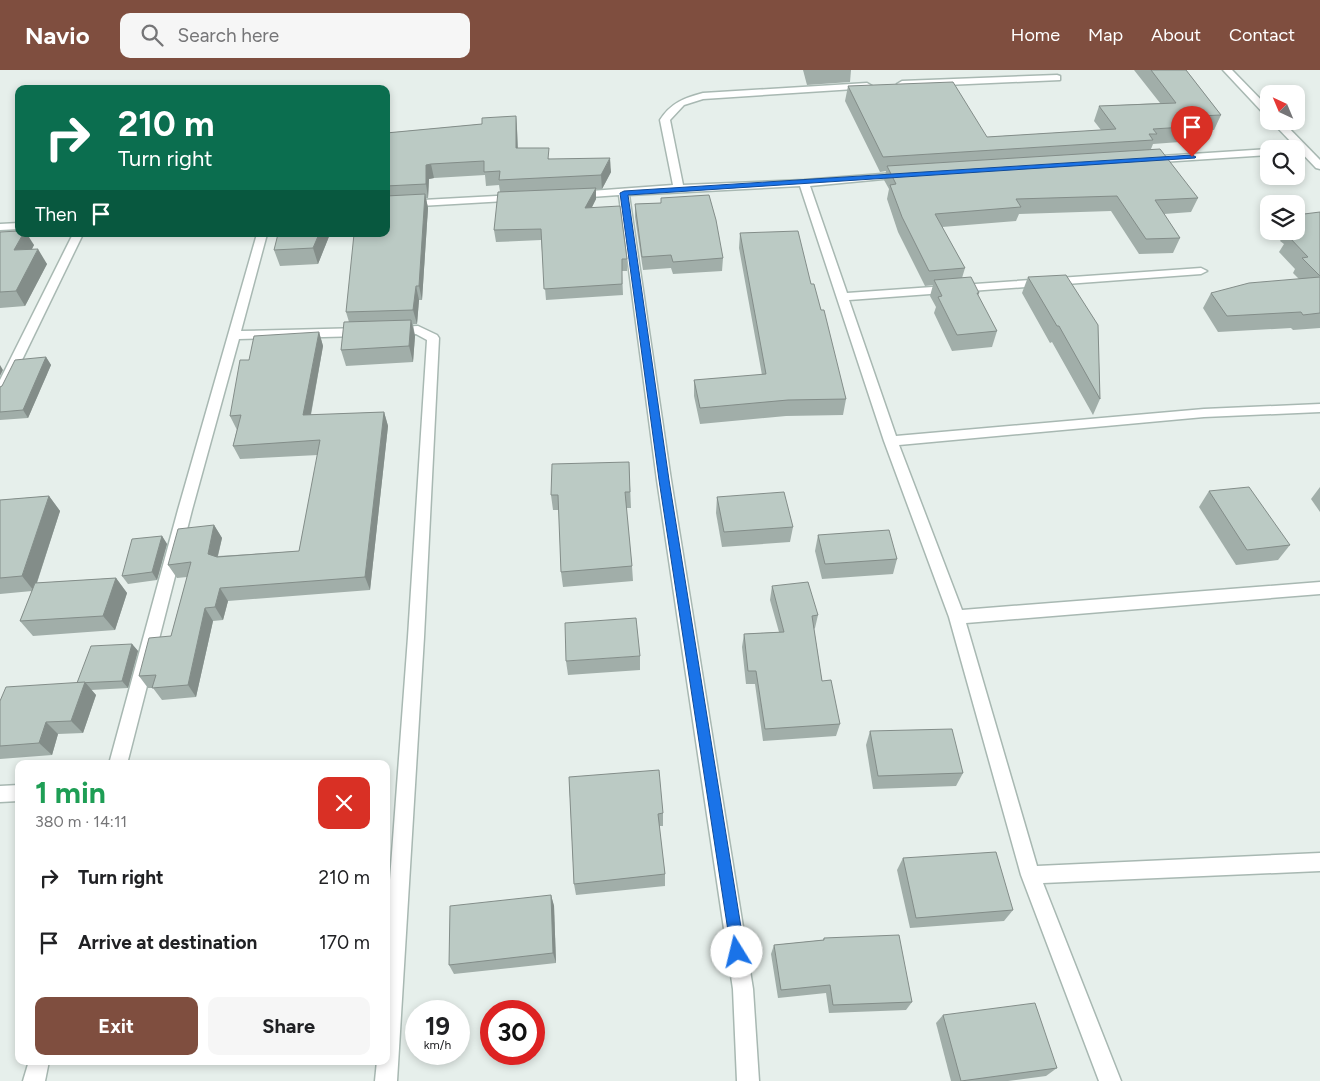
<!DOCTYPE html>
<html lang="en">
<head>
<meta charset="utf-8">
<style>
	body { margin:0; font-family:Figtree,sans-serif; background:#f6f6f6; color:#202124; height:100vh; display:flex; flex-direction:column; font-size:19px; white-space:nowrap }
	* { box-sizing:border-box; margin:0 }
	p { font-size:16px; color:#757577 }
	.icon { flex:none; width:28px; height:28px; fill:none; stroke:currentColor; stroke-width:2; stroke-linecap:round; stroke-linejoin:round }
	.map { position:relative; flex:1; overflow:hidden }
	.drawer { position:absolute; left:15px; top:690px; width:375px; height:305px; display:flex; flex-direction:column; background:#fff; border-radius:10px; box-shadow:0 2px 8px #0003 }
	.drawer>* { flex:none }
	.top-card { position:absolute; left:15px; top:15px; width:375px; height:152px; border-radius:10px; box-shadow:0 2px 8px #0003; background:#0b6e4f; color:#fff; overflow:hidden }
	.needle { width:32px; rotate:316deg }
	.fabs { position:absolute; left:1260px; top:15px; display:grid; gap:10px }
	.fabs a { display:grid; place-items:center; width:45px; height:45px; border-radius:10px; background:#fff; box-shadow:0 2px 8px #0003; font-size:25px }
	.speed { position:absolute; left:405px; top:930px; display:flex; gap:10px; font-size:25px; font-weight:700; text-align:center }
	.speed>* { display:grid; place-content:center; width:65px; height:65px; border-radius:50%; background:#fff; box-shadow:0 2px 8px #0003; line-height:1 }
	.speed small { font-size:12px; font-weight:400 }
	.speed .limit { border:8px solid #d22; background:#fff; color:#111 }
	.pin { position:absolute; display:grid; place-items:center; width:42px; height:42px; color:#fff; margin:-51px -21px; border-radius:50% 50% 50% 0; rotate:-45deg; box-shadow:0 0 5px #0007 }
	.pin .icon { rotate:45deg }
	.me { position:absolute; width:55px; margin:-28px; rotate:351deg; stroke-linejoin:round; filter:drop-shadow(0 0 4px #0008) }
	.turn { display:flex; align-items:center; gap:18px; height:105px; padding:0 20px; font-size:22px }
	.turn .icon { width:65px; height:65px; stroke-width:2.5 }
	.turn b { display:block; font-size:35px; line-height:42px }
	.then { display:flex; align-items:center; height:48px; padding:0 20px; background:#0003; gap:10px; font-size:19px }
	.round { display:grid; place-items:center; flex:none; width:52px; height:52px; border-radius:10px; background:#f6f6f6 }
	.headline { display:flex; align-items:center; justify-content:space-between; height:85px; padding:0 20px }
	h1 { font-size:30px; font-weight:700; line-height:38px; color:#1e9e55 }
	.primary-button { display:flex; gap:10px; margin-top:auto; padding:10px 20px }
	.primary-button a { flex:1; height:58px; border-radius:10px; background:#7f4e3f; color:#fff; font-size:20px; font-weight:700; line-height:58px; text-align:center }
	.primary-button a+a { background:#f6f6f6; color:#202124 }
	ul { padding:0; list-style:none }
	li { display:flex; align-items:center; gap:15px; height:65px; padding:0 20px }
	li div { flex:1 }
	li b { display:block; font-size:19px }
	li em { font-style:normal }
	header { display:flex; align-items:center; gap:30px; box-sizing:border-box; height:70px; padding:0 25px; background:#7f4e3f; color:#fff }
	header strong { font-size:24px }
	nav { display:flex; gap:28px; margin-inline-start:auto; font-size:18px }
	.search { width:350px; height:45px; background:#f6f6f6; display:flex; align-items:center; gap:12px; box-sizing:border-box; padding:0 18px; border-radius:10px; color:#757577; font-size:19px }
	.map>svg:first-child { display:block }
</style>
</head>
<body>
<header>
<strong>Navio</strong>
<div class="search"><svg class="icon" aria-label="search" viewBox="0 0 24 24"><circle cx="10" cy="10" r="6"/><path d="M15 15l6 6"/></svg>Search here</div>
<nav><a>Home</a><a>Map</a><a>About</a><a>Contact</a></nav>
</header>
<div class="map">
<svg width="1320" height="1011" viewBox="0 0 1320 1011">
	<rect width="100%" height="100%" fill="#e6efeb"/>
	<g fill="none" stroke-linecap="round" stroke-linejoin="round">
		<g stroke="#a8b8b2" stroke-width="3">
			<g id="street">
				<path d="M1223,0H1232L1269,38V47L1266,46Z"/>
				<path d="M1057,5L1060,6V10L902,17L897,14L902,11Z"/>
				<path d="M867,13L872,16L870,18L703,29L684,35L670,50L683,115L804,110L908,102L909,104L904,107L810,116L847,223L1201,198L1207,201L1201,204L849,230L896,366L1204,339L1320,334V342L1204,347L899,375L962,540L1320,512V524L966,553L1037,796L1320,783V801L1043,813L1121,1011H1099L1021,805L949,547L884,371L800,116L629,125L671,410L753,919L759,1011H737L733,919L657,410L619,125L577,128L572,125L577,122L673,115L660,50C671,33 684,28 703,23Z"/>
				<path d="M1271,51H1282L1320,90V99L1316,98Z"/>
				<path d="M1269,79V85L1146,93L1141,90L1146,87Z"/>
				<path d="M517,125L522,128L521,130L386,138V132Z"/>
				<path d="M19,153V159L0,160V154Z"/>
				<path d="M73,164H83L6,323L0,327V310Z"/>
				<path d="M257,164H267L241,261L363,258L369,262L363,266L239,269L192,440L127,694H109L178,440Z"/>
				<path d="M418,256L437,265L439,268L424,567L397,1011H375L377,991H386V864L408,567L427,270L416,264L393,265L387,261L393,257Z"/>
				<path d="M19,715V731L0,732V716Z"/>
				<path d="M29,991H49L45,1011H23Z"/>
			</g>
		</g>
		<use href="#street" fill="#fff" fill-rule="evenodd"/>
	</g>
	<g fill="#a1aea9">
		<path d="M803,0H851L850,12L807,15Z"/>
		<path d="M1134,0H1186L1221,45L1214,60L1198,61L1193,71L1153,74L1151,79H1150L1149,80L1198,128L1191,142L1164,144L1180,168L1173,183L1139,184L1111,141L1019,144L1016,151L942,157L965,198L962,208L979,223L978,226L997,261L992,277L952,281L934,243L936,237L930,226L933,215L925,216L898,162L887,129L889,119L884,110L886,101L880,102L845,31L848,16L987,67L1101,60L1094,51L1099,36L1160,33Z"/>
		<path d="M516,46L517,59L518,78L550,89L611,102L602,119H596V129L592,137L627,189V201H622L623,225L546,230L541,170L496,172L494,160L500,122L499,115L486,116L485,105L434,108L429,109L428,128H426L428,138L422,230H419L417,254H413L415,266L413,292L346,296L341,280L349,252L346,242L386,164V63L482,54Z"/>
		<path d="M661,128L723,188L722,201L673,204L671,198L643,200L635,147V134L661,133Z"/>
		<path d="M1320,142V258L1293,260L1291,258L1218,262L1203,238L1211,223L1299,209L1293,203L1295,199L1279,182L1284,174L1280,171L1284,165L1280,161H1296Z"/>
		<path d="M0,162L34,175L32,179L47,194L25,236L0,238Z"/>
		<path d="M740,163L811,214L821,240L846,329L843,345L786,346L700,354L694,326V310L762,305L739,178Z"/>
		<path d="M330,164L318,194L280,196L274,180Z"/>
		<path d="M1028,207L1098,255L1100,329L1093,345L1052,272L1050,273L1022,223Z"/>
		<path d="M319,262L323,276L311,345L384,342L388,356L370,520L228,531L223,550L213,551L196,627L162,630L153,618H148L139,606L171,566L187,507L177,508L168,495L214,455L222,468L218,486L299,481L318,385L240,389L233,376L237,359V360L230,346L249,290Z"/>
		<path d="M46,287L51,295L28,348L0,350V317Z"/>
		<path d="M629,392L631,438H626L632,496L633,511L563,517L561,502L559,440H553L551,425Z"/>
		<path d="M1320,417V442L1311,429Z"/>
		<path d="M1209,421L1290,475L1278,490L1236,495L1199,437Z"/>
		<path d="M49,426L60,441L37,513L116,508L127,523L115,560L33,566L20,551L32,521L0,524V430Z"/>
		<path d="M717,427L793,457L790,472L722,477L716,443Z"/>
		<path d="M818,465L897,489L893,504L822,509L815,481Z"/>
		<path d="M162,466L167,474L157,510L128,514L122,506Z"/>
		<path d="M772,516L818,545L815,558L814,559L822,611L840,654L836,666L763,671L755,614H746L742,577L744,564L779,562L770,530Z"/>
		<path d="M132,574L138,581L128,618L91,620L96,625L83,663L58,664L52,685L0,689V631L77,613Z"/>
		<path d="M640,586V600L568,605L566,591Z"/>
		<path d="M870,661L963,703L956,716L873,719L866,675Z"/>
		<path d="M569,707L663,743V756H659L665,804V816L576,825L574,814Z"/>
		<path d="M903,788L1013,840L1004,851L910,858L897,800Z"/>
		<path d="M551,825L554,836L556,893L454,904L449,895Z"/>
		<path d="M824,868L912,932L906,940L829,943L826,923L778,928L771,884L774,875L823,870Z"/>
		<path d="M943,945L1057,998L1046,1006L1008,1011H951L936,953Z"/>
	</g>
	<g fill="#838d89">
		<path d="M516,46L517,59L518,92L516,78Z"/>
		<path d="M610,88L611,102L602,119L601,105Z"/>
		<path d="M431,94L434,108L429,109L428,128L426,114V95Z"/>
		<path d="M596,118V129L586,149L585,138Z"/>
		<path d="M425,124L428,138L422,230L419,216Z"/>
		<path d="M23,164H27L34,175L23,195L14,180Z"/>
		<path d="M319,164H330L318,194L313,178Z"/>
		<path d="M38,179L47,194L25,236L16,221Z"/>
		<path d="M416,216L419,230L417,254L413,240Z"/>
		<path d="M411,250L415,266L413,292L409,276Z"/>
		<path d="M319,262L323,276L308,359L303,345Z"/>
		<path d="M46,287L51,295L28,348L23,340Z"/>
		<path d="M0,295L3,300L0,306Z"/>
		<path d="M384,342L388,356L370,520L365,507Z"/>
		<path d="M49,426L60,441L34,521L22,506Z"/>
		<path d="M214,455L222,468L215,497L208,484Z"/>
		<path d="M162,466L167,474L157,510L152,502Z"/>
		<path d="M116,508L127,523L115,560L103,546Z"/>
		<path d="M220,518L228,531L223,550L215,537Z"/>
		<path d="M205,538L213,551L196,627L188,615Z"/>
		<path d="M132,574L138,581L128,618L122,611Z"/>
		<path d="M85,612L96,625L83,663L71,651Z"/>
		<path d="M46,652L58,664L52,685L39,673Z"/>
		<path d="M551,825L554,836L556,893L553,883Z"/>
	</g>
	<g fill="#bbcac4" stroke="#838d89">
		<path d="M1151,0H1186L1221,45L1199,46L1200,56L1153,59L1157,64H1149L1153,70L883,87L848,16L953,12L987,67L1116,59L1099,36L1176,33Z"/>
		<path d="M516,46V78H549L548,89L610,88L601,105L499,110L500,101L484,102V91L431,94L426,95V114L386,116V63L482,54V48Z"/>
		<path d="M1160,79L1198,128L1155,130L1180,168L1146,169L1117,126L1016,129L1021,137L935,144L965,198L929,201L902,147L890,115L896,114L887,96Z"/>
		<path d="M596,118L585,138L620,136L627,189H622V214L544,219L541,159L494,160L498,122Z"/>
		<path d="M425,124L419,216H416L413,240L346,242L354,164H386V126Z"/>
		<path d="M709,125L716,150L723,188L673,192L671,185L642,187L635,134L661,133V128Z"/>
		<path d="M1320,142V206L1302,188L1308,187L1288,166L1297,163L1295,161H1296V155H1297L1296,154V145Z"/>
		<path d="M19,161V164H23L14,180L38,179L16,221L0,222V162Z"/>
		<path d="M798,161L811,214H814L821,240H824L846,329L788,330L700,338L694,310L766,304L740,163Z"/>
		<path d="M278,164H319L313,178L274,180Z"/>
		<path d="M1066,205L1098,255L1100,329L1059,256H1057L1028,207Z"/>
		<path d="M971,207L979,223H977L997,261L957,265L938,227L942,226L934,210Z"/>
		<path d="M1320,207V243L1303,245L1301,242L1227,246L1211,223L1249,213Z"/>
		<path d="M411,250L409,276L341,280L344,252Z"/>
		<path d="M319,262L303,345L384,342L365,507L220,518L215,537L205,538L188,615L152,618L156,605L139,606L149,568L171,566L191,492L168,495L178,459L214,455L208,484L217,487L299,481L320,370L233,376L241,345L230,346L240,290H249L254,266Z"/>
		<path d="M46,287L23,340L0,342V317L2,316L15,290Z"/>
		<path d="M629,392L630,422H625L632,496L561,502L558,425H551L552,394Z"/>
		<path d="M1249,417L1290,475L1247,480L1209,421Z"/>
		<path d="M784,422L793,457L724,462L717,427Z"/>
		<path d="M49,426L22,506L0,508V430Z"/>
		<path d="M889,460L897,489L825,494L818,465Z"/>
		<path d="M162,466L152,502L122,506L132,469Z"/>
		<path d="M116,508L103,546L20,551L35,513Z"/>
		<path d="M808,512L818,545L812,546L822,611L831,610L840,654L765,659L756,601H748L744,564L784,562L772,516Z"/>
		<path d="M636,548L640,586L566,591L565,553Z"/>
		<path d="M132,574L122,611L77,613L91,576Z"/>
		<path d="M85,612L71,651L46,652L39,673L0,676V631L6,617Z"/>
		<path d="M952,659L963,703L878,706L870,661Z"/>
		<path d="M659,700L663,743L658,744L665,804L574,814L569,707Z"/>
		<path d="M996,782L1013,840L916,848L903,788Z"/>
		<path d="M551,825L553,883L449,895L450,836Z"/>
		<path d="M899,865L912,932L833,935L830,915L781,920L774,875L824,870V868Z"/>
		<path d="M1035,933L1057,998L961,1011L943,945Z"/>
	</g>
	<path fill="#1a73e8" stroke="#114b97" d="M1192,85L1196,87L1195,88L628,125L669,410L745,882L742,887L737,890L732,887L659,410L620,123L624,121Z"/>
</svg>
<div class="fabs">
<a><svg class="needle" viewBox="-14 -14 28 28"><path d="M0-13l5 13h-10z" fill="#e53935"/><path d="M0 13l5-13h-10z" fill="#757577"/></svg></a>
<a><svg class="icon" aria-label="search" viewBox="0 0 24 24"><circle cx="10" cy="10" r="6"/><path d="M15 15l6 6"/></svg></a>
<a><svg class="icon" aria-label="layers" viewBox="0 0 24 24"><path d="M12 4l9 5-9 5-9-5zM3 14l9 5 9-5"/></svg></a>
</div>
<div class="speed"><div>19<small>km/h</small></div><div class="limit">30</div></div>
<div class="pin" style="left:1192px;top:87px;background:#d93025"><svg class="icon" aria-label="arrive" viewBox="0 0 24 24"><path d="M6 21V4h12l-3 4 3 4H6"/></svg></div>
<svg class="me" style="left:737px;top:882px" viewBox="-20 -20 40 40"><circle r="19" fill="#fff"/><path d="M0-13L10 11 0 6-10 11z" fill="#1a73e8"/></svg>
<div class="top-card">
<div class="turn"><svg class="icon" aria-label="right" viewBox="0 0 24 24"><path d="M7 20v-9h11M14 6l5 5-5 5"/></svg><div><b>210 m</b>Turn right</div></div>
<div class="then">Then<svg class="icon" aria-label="arrive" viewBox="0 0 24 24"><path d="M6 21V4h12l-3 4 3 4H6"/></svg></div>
</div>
<section class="drawer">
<div class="headline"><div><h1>1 min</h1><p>380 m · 14:11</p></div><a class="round" style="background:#d93025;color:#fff"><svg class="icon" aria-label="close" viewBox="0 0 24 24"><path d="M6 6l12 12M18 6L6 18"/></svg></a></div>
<ul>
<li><svg class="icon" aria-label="right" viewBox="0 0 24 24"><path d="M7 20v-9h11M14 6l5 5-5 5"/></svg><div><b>Turn right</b></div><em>210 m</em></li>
<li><svg class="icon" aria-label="arrive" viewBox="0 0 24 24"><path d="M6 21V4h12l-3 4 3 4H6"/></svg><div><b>Arrive at destination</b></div><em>170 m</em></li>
</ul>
<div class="primary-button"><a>Exit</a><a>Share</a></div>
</section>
</div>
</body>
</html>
